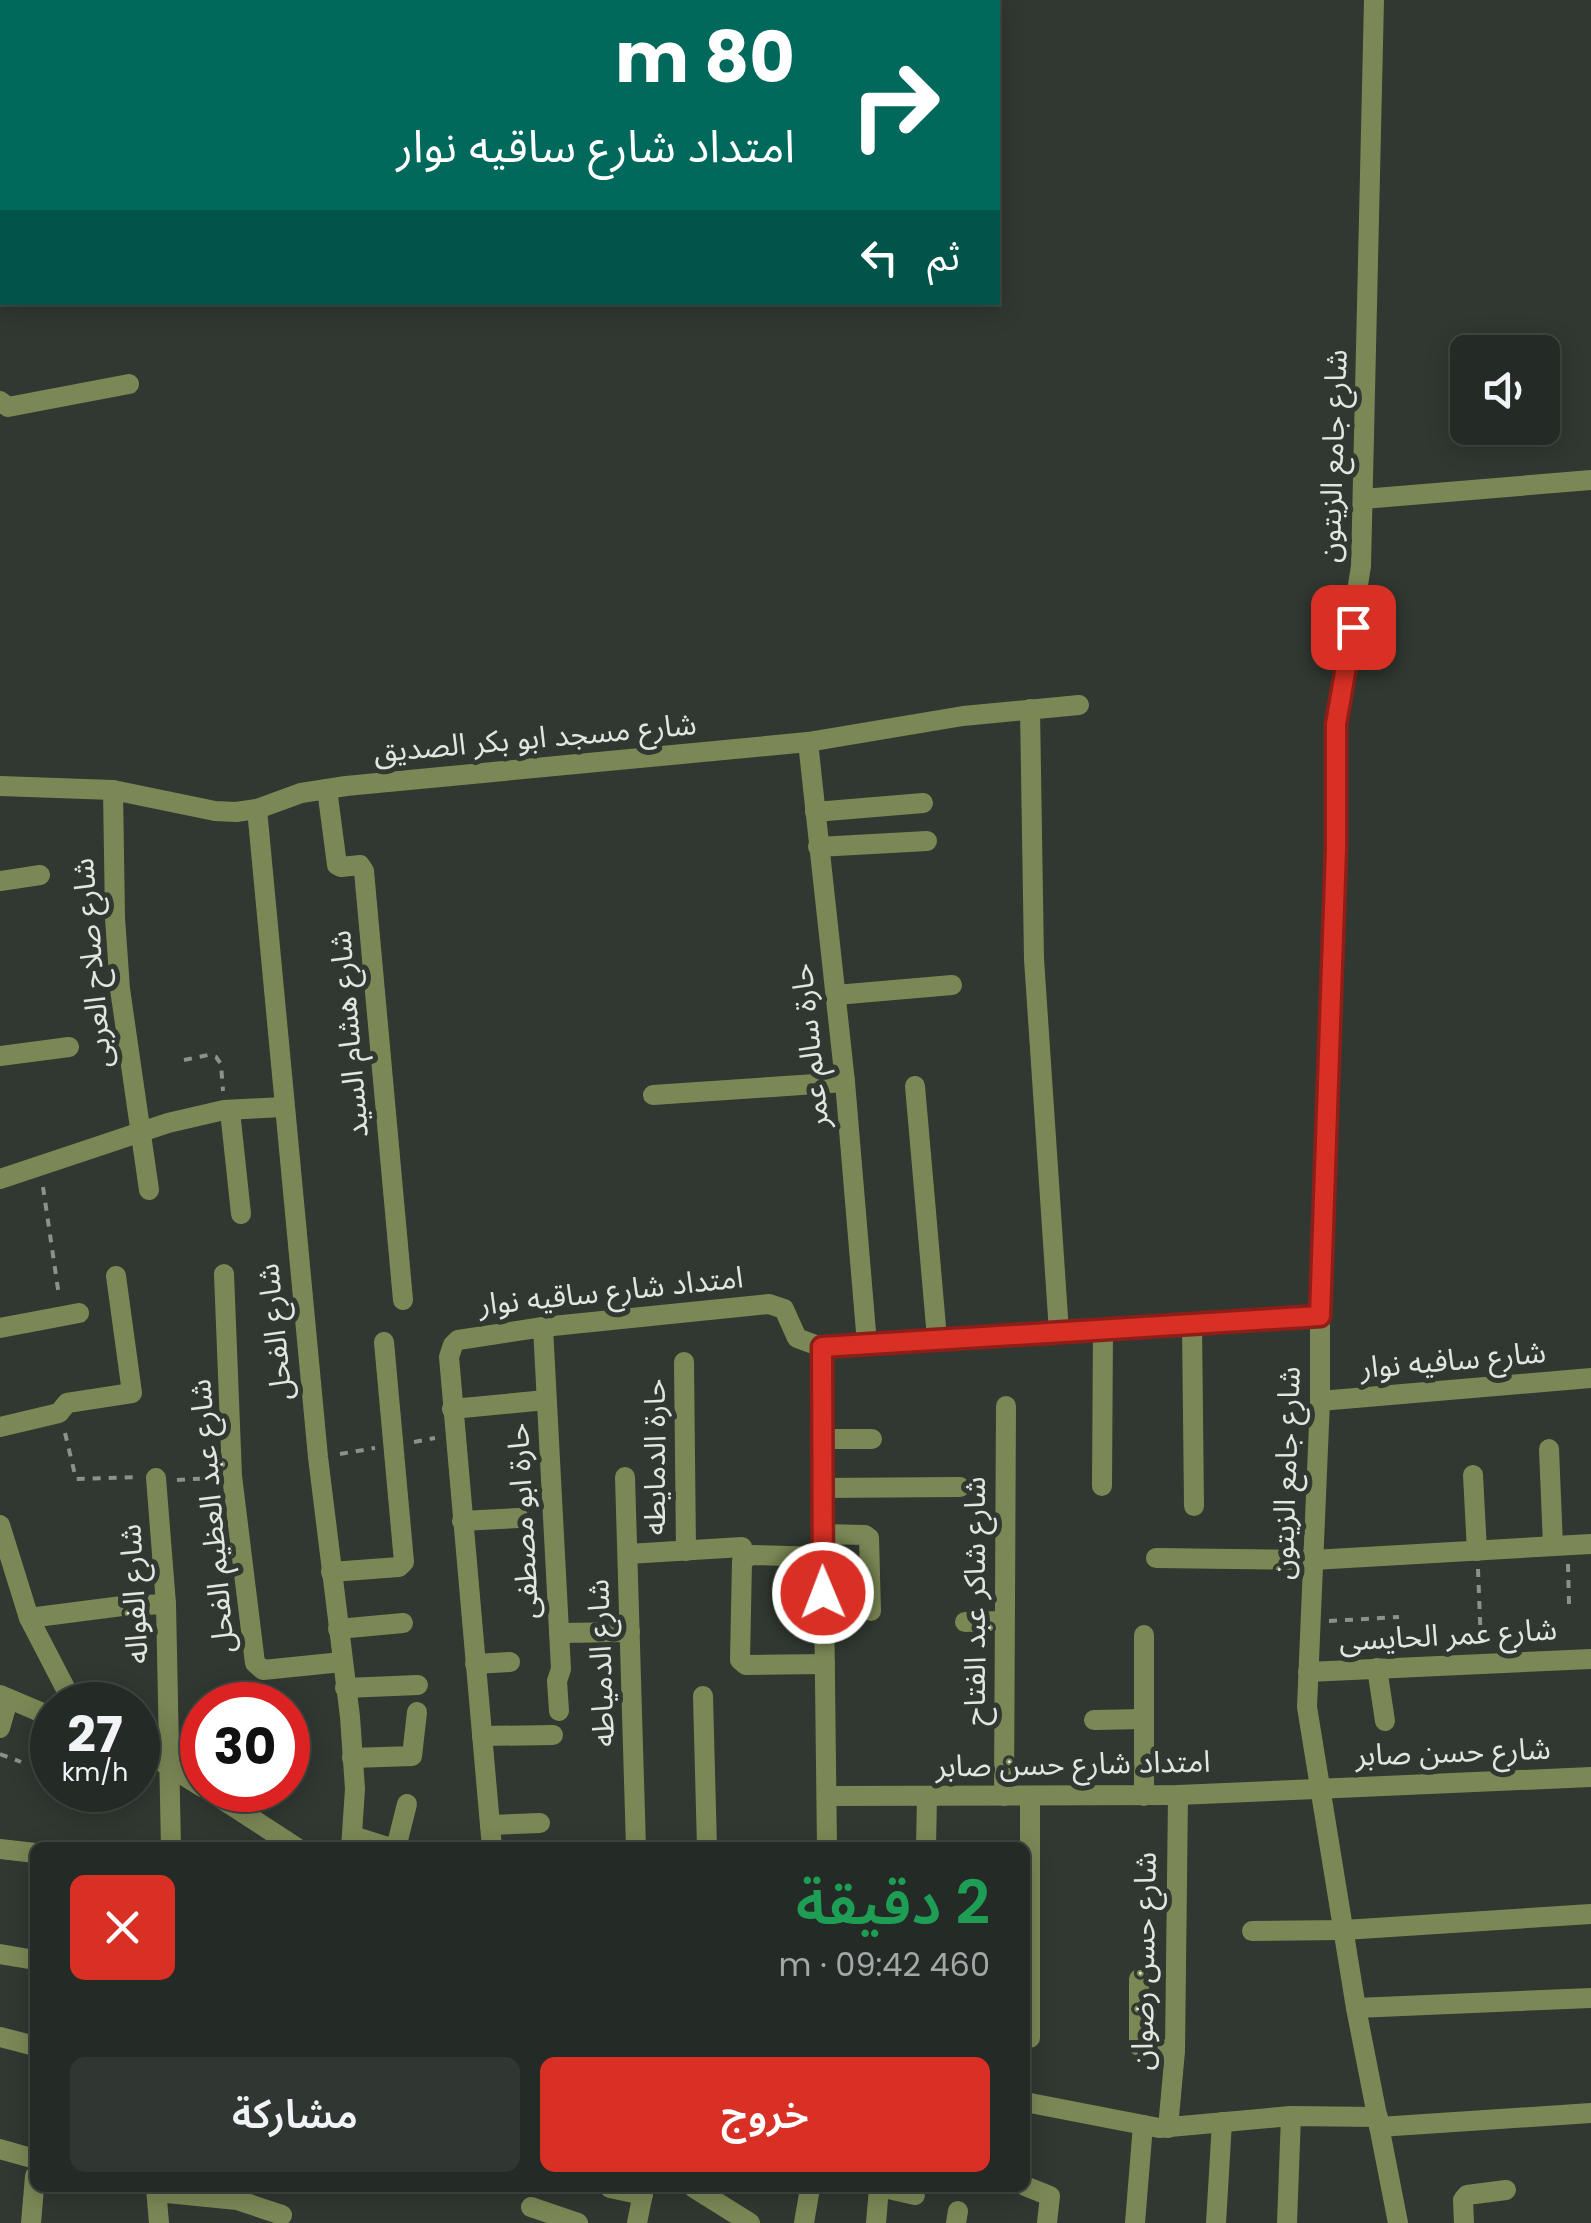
<!DOCTYPE html>
<html lang="ar">
<head>
<meta charset="utf-8">
<style>
	body { margin:0; font-family:Poppins,"Noto Sans Arabic",sans-serif; background:#303632; color:#f1f3f6; direction:rtl; height:100vh; display:flex; flex-direction:column; font-size:38px; white-space:nowrap }
	* { box-sizing:border-box; margin:0 }
	p { font-size:32px; color:#a3a7a7 }
	.icon { flex:none; width:55px; height:55px; fill:none; stroke:currentColor; stroke-width:2; stroke-linecap:round; stroke-linejoin:round }
	.map { position:relative; flex:1; overflow:hidden; direction:ltr }
	.details { position:absolute; left:30px; top:1842px; width:1000px; height:350px; display:flex; flex-direction:column; background:#242a25; border-radius:15px; box-shadow:0 5px 25px #0003,0 0 0 2px #414642; direction:rtl }
	.details>* { flex:none }
	.hud { position:absolute; left:0px; top:0px; width:1000px; height:305px; box-shadow:0 5px 25px #0003,0 0 0 2px #414642; direction:rtl; background:#00695c; color:#fff; overflow:hidden }
	.tools { position:absolute; left:1450px; top:335px; display:grid; gap:20px }
	.tools a { display:grid; place-items:center; width:110px; height:110px; border-radius:15px; background:#242a25; box-shadow:0 5px 25px #0003,0 0 0 2px #414642; font-size:50px }
	.speed { position:absolute; left:30px; top:1682px; display:flex; gap:20px; font-size:50px; font-weight:700; text-align:center }
	.speed>* { display:grid; place-content:center; width:130px; height:130px; border-radius:50%; background:#242a25; box-shadow:0 5px 25px #0003,0 0 0 2px #414642; line-height:1 }
	.speed small { font-size:25px; font-weight:400 }
	.speed .limit { border:15px solid #d22; background:#fff; color:#111 }
	.pin { position:absolute; display:grid; place-items:center; width:85px; height:85px; color:#fff; margin:-42px; border-radius:20px; box-shadow:0 5px 15px #0006 }
	.me { position:absolute; width:110px; margin:-55px; rotate:359deg; stroke-linejoin:round; filter:drop-shadow(0 0 8px #0008) }
	.turn { display:flex; align-items:center; gap:35px; height:210px; padding:0 40px; font-size:45px }
	.turn .icon { width:130px; height:130px; stroke-width:2.5 }
	.turn b { display:block; font-size:70px; line-height:85px }
	.then { display:flex; align-items:center; height:95px; padding:0 40px; background:#0003; gap:20px; font-size:38px }
	.round { display:grid; place-items:center; flex:none; width:105px; height:105px; border-radius:15px; background:#303632 }
	.overview { display:flex; align-items:center; justify-content:space-between; height:170px; padding:0 40px }
	h1 { font-size:60px; font-weight:600; line-height:75px; color:#1e9e55 }
	.action { display:flex; gap:20px; margin-top:auto; padding:20px 40px }
	.action a { flex:1; height:115px; border-radius:15px; background:#d93025; color:#fff; font-size:40px; font-weight:600; line-height:115px; text-align:center }
	.action a+a { background:#303632; color:#f1f3f6 }
	.map>svg:first-child { display:block }
</style>
</head>
<body>
<div class="map">
<svg width="1591" height="2223" viewBox="0 0 1591 2223">
	<rect width="100%" height="100%" fill="#303831"/>
	<g fill="none" stroke-linecap="round" stroke-linejoin="round">
		<g stroke="#8b918b" stroke-width="4" stroke-dasharray="8 8" stroke-linecap="butt">
			<path d="M184,1060L208,1055L216,1057L221,1064L223,1091"/>
			<path d="M43,1187L59,1296"/>
			<path d="M65,1433L76,1479L137,1477"/>
			<path d="M414,1442L435,1438"/>
			<path d="M340,1454L375,1448"/>
			<path d="M177,1480L212,1478"/>
			<path d="M1568,1564L1569,1604"/>
			<path d="M1478,1569L1481,1644"/>
			<path d="M1329,1621L1399,1617"/>
			<path d="M133,1705V1694"/>
			<path d="M0,1754L21,1762"/>
		</g>
		<g stroke="#7b8855" stroke-width="20">
			<path d="M1374,0L1361,566L1336,724V849L1320,1316V1401L1307,1707L1356,2008L1398,2223"/>
			<path d="M363,2L369,0"/>
			<path d="M0,197L2,196"/>
			<path d="M0,401L8,407L129,384"/>
			<path d="M1363,499L1591,480"/>
			<path d="M1030,709L1034,959L1059,1332"/>
			<path d="M808,742L845,1082L867,1344"/>
			<path d="M0,786L113,790L215,811L236,812L257,809L301,793L346,786L808,742L963,716L1079,705"/>
			<path d="M327,789L337,865L341,867L360,865L364,871L403,1300"/>
			<path d="M113,790L115,918L120,989L149,1190"/>
			<path d="M257,809L318,1457L350,1717L355,1789L351,1848"/>
			<path d="M815,812L923,803"/>
			<path d="M818,847L927,841"/>
			<path d="M0,881L40,875"/>
			<path d="M836,995L952,985"/>
			<path d="M0,1056L69,1047"/>
			<path d="M915,1086L937,1338"/>
			<path d="M653,1095L845,1082"/>
			<path d="M230,1111L241,1214"/>
			<path d="M0,1179L168,1123L224,1110L283,1107"/>
			<path d="M224,1274L232,1476L255,1663L263,1670L342,1662"/>
			<path d="M1192,1324L1194,1506"/>
			<path d="M543,1327L561,1669L557,1681L559,1711"/>
			<path d="M0,1328L79,1313"/>
			<path d="M821,1347L827,1848"/>
			<path d="M684,1362L686,1551"/>
			<path d="M1320,1401L1591,1378"/>
			<path d="M452,1409L546,1400"/>
			<path d="M0,1427L59,1413L67,1403L132,1393L116,1276"/>
			<path d="M821,1439H872"/>
			<path d="M1549,1449L1553,1546"/>
			<path d="M1473,1475L1477,1551"/>
			<path d="M625,1477L636,1848"/>
			<path d="M156,1478L166,1604L171,1848"/>
			<path d="M1102,1486L1103,1329"/>
			<path d="M821,1488L960,1487"/>
			<path d="M462,1521L519,1518"/>
			<path d="M0,1525L29,1618L74,1705"/>
			<path d="M822,1534L865,1535L869,1538L871,1611"/>
			<path d="M628,1554L742,1547"/>
			<path d="M822,1557L751,1555L742,1561L740,1660L746,1665L825,1664"/>
			<path d="M1156,1558L1313,1560L1591,1544"/>
			<path d="M331,1572L399,1567L404,1562L384,1342"/>
			<path d="M29,1618L122,1606L166,1604"/>
			<path d="M965,1622L1004,1621"/>
			<path d="M338,1629L403,1623"/>
			<path d="M559,1633L630,1632"/>
			<path d="M1144,1635V1796"/>
			<path d="M475,1664L510,1662"/>
			<path d="M1377,1668L1385,1721"/>
			<path d="M1308,1672L1591,1659"/>
			<path d="M345,1688L418,1685"/>
			<path d="M0,1695L52,1717"/>
			<path d="M703,1696L707,1848"/>
			<path d="M1094,1720L1144,1719"/>
			<path d="M0,1728L8,1700"/>
			<path d="M482,1736L553,1735"/>
			<path d="M138,1747L202,1787"/>
			<path d="M352,1758L412,1756L417,1712"/>
			<path d="M208,1790L297,1848"/>
			<path d="M828,1796L1178,1795L1591,1777"/>
			<path d="M1004,1796L1006,1406"/>
			<path d="M1030,1796V2038"/>
			<path d="M490,1825L540,1823"/>
			<path d="M353,1836L391,1848"/>
			<path d="M396,1848L407,1804"/>
			<path d="M492,1848L449,1357L453,1345L458,1340L543,1327L769,1304L784,1309L797,1338L821,1347L1320,1316"/>
			<path d="M926,1848L927,1796"/>
			<path d="M0,1849L35,1853"/>
			<path d="M1252,1931L1344,1930L1591,1914"/>
			<path d="M0,1954L35,1960"/>
			<path d="M1139,1979V2046L1175,2051"/>
			<path d="M1356,2008L1591,1998"/>
			<path d="M0,2037L35,2046"/>
			<path d="M1025,2102L1159,2128L1291,2116L1378,2117"/>
			<path d="M1379,2127L1591,2113"/>
			<path d="M1168,2128L1175,2051L1178,1795"/>
			<path d="M0,2149L35,2159"/>
			<path d="M1025,2186L1050,2196L1047,2223"/>
			<path d="M156,2188L159,2223"/>
			<path d="M610,2188L643,2195"/>
			<path d="M694,2188L750,2223"/>
			<path d="M884,2188L915,2195"/>
			<path d="M157,2192L237,2200L282,2215"/>
			<path d="M531,2207L578,2223"/>
			<path d="M31,2223L35,2176"/>
			<path d="M637,2223L644,2188"/>
			<path d="M804,2223L810,2188"/>
			<path d="M876,2223L879,2188"/>
			<path d="M956,2223L958,2211"/>
			<path d="M1135,2223L1143,2125"/>
			<path d="M1216,2223L1222,2122"/>
			<path d="M1287,2223L1291,2116"/>
			<path d="M1464,2223L1463,2200L1467,2195L1506,2190"/>
		</g>
	</g>
	<g fill="none" stroke-linecap="round" stroke-linejoin="round">
		<g stroke="#8d1f18" stroke-width="25">
			<path id="route" d="M823,1593L822,1347L1320,1316L1336,849V724L1353,627"/>
		</g>
		<use href="#route" stroke="#d93025" stroke-width="18"/>
	</g>
	<g text-anchor="middle" stroke-width="10" stroke-linejoin="round" paint-order="stroke">
		<g font-size="30" fill="#e1e6e1" stroke="#303831">
			<text transform="translate(1333 456) rotate(-88)" y="10">شارع جامع الزيتون</text>
			<text transform="translate(535 738) rotate(-5)" y="10">شارع مسجد ابو بكر الصديق</text>
			<text transform="translate(92 963) rotate(-95)" y="10">شارع صلاح العربى</text>
			<text transform="translate(349 1034) rotate(-95)" y="10">شارع هشام السيد</text>
			<text transform="translate(810 1046) rotate(-96)" y="10">حارة سالم عمر</text>
			<text transform="translate(611 1291) rotate(-6)" y="10">امتداد شارع ساقيه نوار</text>
			<text transform="translate(275 1332) rotate(-96)" y="10">شارع الفحل</text>
			<text transform="translate(1453 1360) rotate(-5)" y="10">شارع سافيه نوار</text>
			<text transform="translate(655 1457) rotate(-90)" y="10">حارة الدمايطه</text>
			<text transform="translate(1286 1473) rotate(-88)" y="10">شارع جامع الزيتون</text>
			<text transform="translate(212 1516) rotate(-95)" y="10">شارع عبد العظيم الفحل</text>
			<text transform="translate(523 1521) rotate(-93)" y="10">حارة ابو مصطفى</text>
			<text transform="translate(134 1594) rotate(-93)" y="10">شارع الفواله</text>
			<text transform="translate(975 1601) rotate(-90)" y="10">شارع شاكر عبد الفتاح</text>
			<text transform="translate(1448 1635) rotate(-3)" y="10">شارع عمر الحايسى</text>
			<text transform="translate(601 1663) rotate(-92)" y="10">شارع الدمياطه</text>
			<text transform="translate(1453 1752) rotate(-2)" y="10">شارع حسن صابر</text>
			<text transform="translate(1073 1764) rotate(-1)" y="10">امتداد شارع حسن صابر</text>
			<text transform="translate(1144 1961) rotate(-89)" y="10">شارع حسن رضوان</text>
		</g>
	</g>
</svg>
<div class="tools">
<a><svg class="icon" aria-label="sound" viewBox="0 0 24 24"><path d="M4 9h4l5-4v14l-5-4H4zM17 9q2 3 0 6"/></svg></a>
</div>
<div class="speed"><div>27<small>km/h</small></div><div class="limit">30</div></div>
<div class="pin" style="left:1353px;top:627px;background:#d93025"><svg class="icon" aria-label="arrive" viewBox="0 0 24 24"><path d="M6 21V4h12l-3 4 3 4H6"/></svg></div>
<svg class="me" style="left:823px;top:1593px" viewBox="-20 -20 40 40"><circle r="17" fill="#d93025" stroke="#fff" stroke-width="3"/><path d="M0-11L8 9 0 5-8 9z" fill="#fff"/></svg>
<div class="hud">
<div class="turn"><svg class="icon" aria-label="right" viewBox="0 0 24 24"><path d="M7 20v-9h11M14 6l5 5-5 5"/></svg><div><b>80 m</b>امتداد شارع ساقيه نوار</div></div>
<div class="then">ثم<svg class="icon" aria-label="left" viewBox="0 0 24 24"><path d="M17 20v-9H6M10 6l-5 5 5 5"/></svg></div>
</div>
<section class="details">
<div class="overview"><div><h1>2 دقيقة</h1><p>460 m · 09:42</p></div><a class="round" style="background:#d93025;color:#fff"><svg class="icon" aria-label="close" viewBox="0 0 24 24"><path d="M6 6l12 12M18 6L6 18"/></svg></a></div>
<div class="action"><a>خروج</a><a>مشاركة</a></div>
</section>
</div>
</body>
</html>
